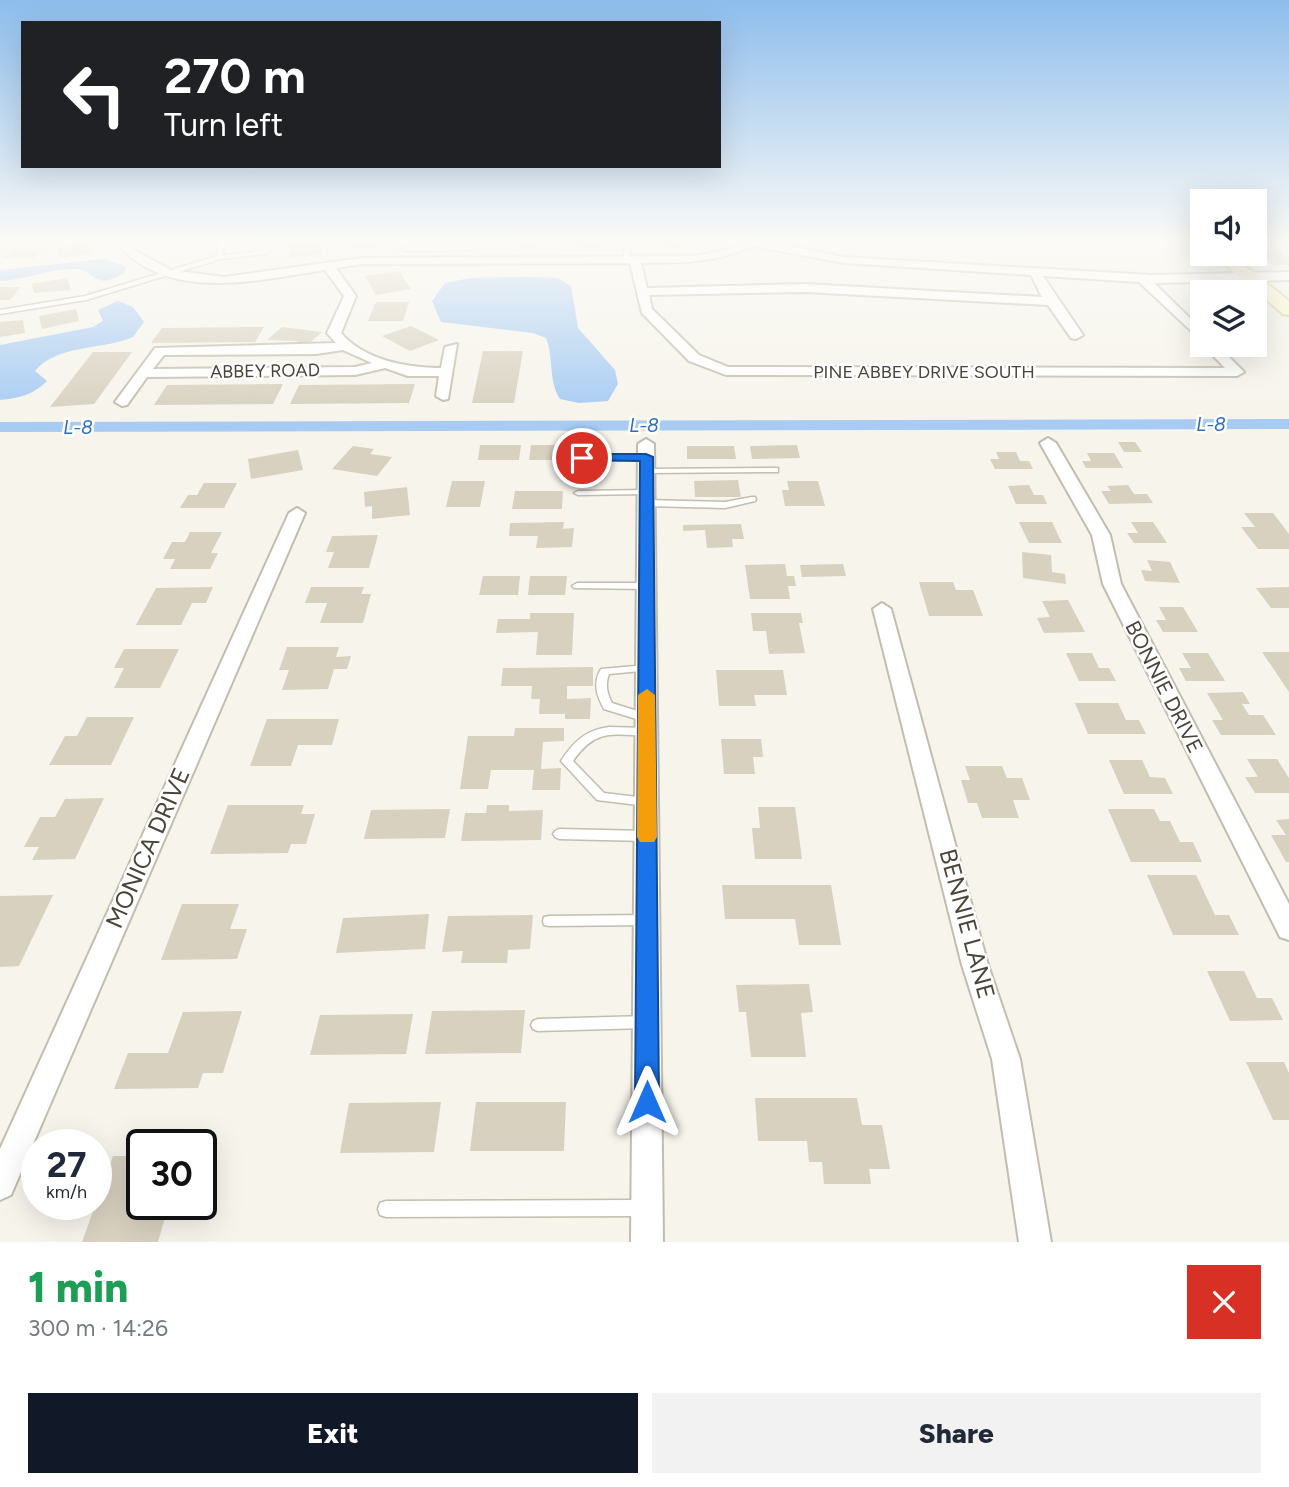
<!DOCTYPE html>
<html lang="en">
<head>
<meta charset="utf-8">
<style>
	body { margin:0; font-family:Figtree,sans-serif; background:#f2f2f3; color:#1f2937; height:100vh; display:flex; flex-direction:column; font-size:26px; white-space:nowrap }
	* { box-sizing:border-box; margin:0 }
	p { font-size:23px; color:#747a83 }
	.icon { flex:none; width:38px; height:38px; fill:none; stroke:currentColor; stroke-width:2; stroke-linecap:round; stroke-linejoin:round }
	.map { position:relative; height:1242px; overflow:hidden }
	.panel { display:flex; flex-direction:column; background:#fff; flex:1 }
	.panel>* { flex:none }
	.top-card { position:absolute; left:21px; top:21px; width:700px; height:147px; border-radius:0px; box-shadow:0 7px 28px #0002; background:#202124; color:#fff; overflow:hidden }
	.controls { position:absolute; left:1190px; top:189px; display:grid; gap:14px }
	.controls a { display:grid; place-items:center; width:77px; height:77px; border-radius:0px; background:#fff; box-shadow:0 7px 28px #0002; font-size:35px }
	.speed { position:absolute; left:21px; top:1129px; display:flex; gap:14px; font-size:35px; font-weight:700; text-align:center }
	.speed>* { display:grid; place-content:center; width:91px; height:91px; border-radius:50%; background:#fff; box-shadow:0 7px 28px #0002; line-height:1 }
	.speed small { font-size:18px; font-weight:400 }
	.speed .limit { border:4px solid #111; border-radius:10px; background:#fff; color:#111 }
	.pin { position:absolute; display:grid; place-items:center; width:60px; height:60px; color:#fff; margin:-30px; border:4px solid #fff; border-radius:50%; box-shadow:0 2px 7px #0007 }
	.me { position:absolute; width:77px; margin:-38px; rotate:0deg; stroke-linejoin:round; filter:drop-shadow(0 0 5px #0008) }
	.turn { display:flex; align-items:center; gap:24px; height:147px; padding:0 28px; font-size:32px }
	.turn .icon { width:91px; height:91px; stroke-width:2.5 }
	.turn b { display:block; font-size:49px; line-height:60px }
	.round { display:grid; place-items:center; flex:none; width:74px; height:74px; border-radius:0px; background:#f2f2f3 }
	.head { display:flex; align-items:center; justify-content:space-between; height:119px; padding:0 28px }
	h1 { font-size:42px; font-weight:800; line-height:52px; color:#1e9e55 }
	.button { display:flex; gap:14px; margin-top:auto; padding:14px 28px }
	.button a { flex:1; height:80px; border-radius:0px; background:#111827; color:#fff; font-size:28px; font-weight:800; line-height:80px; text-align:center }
	.button a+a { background:#f2f2f3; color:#1f2937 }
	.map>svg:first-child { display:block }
</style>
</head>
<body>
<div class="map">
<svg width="1289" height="1242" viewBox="0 0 1289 1242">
	<rect width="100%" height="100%" fill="#f6f4eb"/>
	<g fill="#a7cbf3">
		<path d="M104,259L126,267L125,272C95,292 97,271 76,269C51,268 25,280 0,281V270Z"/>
		<path d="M525,277L558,278L571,286L578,328L615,370L618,384L608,401L579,403L560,399C548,381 554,358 546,338L533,333L441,322L432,301L445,283L470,278Z"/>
		<path d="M118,301L133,307L144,322L133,337C104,350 57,344 35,371L47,381C33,395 19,398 0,400V345L93,327L103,321L98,310Z"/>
	</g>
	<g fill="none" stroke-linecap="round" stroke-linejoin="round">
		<path fill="#a7cbf3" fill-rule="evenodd" d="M1289,419V429L0,432V422Z"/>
	</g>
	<g fill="#d8d1c0">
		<path d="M291,241H321L323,254L290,258L289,250L306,248H291Z"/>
		<path d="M353,241H383L379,248H349Z"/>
		<path d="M513,241H541L545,246L518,249Z"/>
		<path d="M574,241H600L606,242L596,249L569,245Z"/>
		<path d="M659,241H678L685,246L670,249Z"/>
		<path d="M91,244L94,253L59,258L57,247Z"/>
		<path d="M15,247H31L28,249H44L34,258H2Z"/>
		<path d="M1255,251H1278L1289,259V265H1273Z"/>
		<path d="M399,271L411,289L376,295L365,276Z"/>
		<path d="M67,278L71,290L34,293L32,284Z"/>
		<path d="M0,287H21L10,300H0Z"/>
		<path d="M376,302H409L403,321H368Z"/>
		<path d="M76,309L79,321L42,329L39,316Z"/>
		<path d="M23,320L25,333L0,337V322Z"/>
		<path d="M411,326L439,340L410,351L382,336Z"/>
		<path d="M264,327L255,342L151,343L162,328Z"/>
		<path d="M282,327L322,332L307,345L295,344L298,341L267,340Z"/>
		<path d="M483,351H523L514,403H472Z"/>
		<path d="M93,352H132L94,404L50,407Z"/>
		<path d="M283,384L273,404L154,405L167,385Z"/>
		<path d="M415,384L409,403L290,404L299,385Z"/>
		<path d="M1118,442H1135L1142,452H1124Z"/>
		<path d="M480,445H521L519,460H478Z"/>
		<path d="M531,445H572L571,460H529Z"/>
		<path d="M797,445L800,458L752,459L750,446Z"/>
		<path d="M353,446L374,449L370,454L392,457L377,476L332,469Z"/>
		<path d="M687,446H734L736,459H687Z"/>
		<path d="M298,450L303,470L251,479L248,459Z"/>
		<path d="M996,452H1016L1020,461H1029L1033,469H995L990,459H999Z"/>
		<path d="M1087,453H1114L1123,468H1086L1082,461H1091Z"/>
		<path d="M738,480L741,497H695L694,481Z"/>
		<path d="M452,481H485L480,507H446Z"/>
		<path d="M787,481H818L825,506H785L782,490H789Z"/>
		<path d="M204,483H237L224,508H180L188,495H197Z"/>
		<path d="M1029,485L1034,495H1043L1047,504H1016L1008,486Z"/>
		<path d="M1128,485L1134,494H1147L1153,503L1109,504L1101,491H1111L1107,486Z"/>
		<path d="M407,487L410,515L372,519V506L365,507L364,492Z"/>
		<path d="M515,491H563L562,509H512Z"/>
		<path d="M1244,513H1273L1289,534V549H1258L1241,527H1255Z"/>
		<path d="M564,522L563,529L574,528L572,547L536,548L538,536H509L510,523Z"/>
		<path d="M1019,522H1052L1062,543H1029Z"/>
		<path d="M1131,522H1153L1167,543H1134L1127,533H1138Z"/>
		<path d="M741,524L744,539H732L733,547L707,548L705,530L683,531V525Z"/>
		<path d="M190,532H222L211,553H218L210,569H170L175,559H163L172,542H185Z"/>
		<path d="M378,535L369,568H328L334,552H326L332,536Z"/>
		<path d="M1022,552L1051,555L1052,572L1065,574L1066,584L1023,578Z"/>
		<path d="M1147,560L1170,562L1180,583L1145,581L1141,570L1152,571Z"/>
		<path d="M785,564L787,576H794L796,586H788L790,599H750L745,565Z"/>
		<path d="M843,564L846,576L802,577L800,565Z"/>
		<path d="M483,576H520L518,595H479Z"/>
		<path d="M530,576H567L565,595H528Z"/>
		<path d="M919,582H953L956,590H973L983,616H929Z"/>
		<path d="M213,587L206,603H192L181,625H136L156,588Z"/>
		<path d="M311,587H364L361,594H371L363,623H320L327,603H305Z"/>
		<path d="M1289,587V608H1271L1256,588Z"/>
		<path d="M1068,600L1085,632L1044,633L1037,618L1050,617L1042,601Z"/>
		<path d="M1159,607H1183L1198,632H1163L1156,620H1166Z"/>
		<path d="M530,613H574L572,655H536L538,632L496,633L498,619H530Z"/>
		<path d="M751,613H801L803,623H799L805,653L769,654L766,631H753Z"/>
		<path d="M287,647H339L336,657L351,656L347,669H334L328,689L282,690L289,670H279Z"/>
		<path d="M124,649H179L160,688H114L124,668H114Z"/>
		<path d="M1262,652H1289V692Z"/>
		<path d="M1066,653H1092L1099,668H1109L1116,681H1079Z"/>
		<path d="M1182,653H1208L1225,681H1186L1179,668H1191Z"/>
		<path d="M593,667V686H567V699L591,698L590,719H565V714H539L540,699H531L532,686H501L503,668Z"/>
		<path d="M716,670H783L787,695H754L756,706H719Z"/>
		<path d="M1243,692L1250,704H1242L1249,715H1263L1276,735H1221L1212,720H1223L1207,693Z"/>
		<path d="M1075,703H1118L1126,720H1139L1146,734H1088Z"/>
		<path d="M87,717H134L111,765H49L65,736H77Z"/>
		<path d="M267,719H339L332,745H298L291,766H250Z"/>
		<path d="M515,728H564V741L543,742L541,769L561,768L560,790H532L534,770H491L488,789H460L468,736H514Z"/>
		<path d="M721,739H761L763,757H753L755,774H724Z"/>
		<path d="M1247,759H1277L1289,778V793H1255L1245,777H1258Z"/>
		<path d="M1109,760H1142L1150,777L1165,778L1173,794H1124Z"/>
		<path d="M965,766H1002L1007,778H1022L1030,800H1013L1019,818H982L977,803H968L961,780H970Z"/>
		<path d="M104,798L75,859L32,860L39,847H24L40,817H55L65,799Z"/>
		<path d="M228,805H304L301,814H315L306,844H291L288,853L210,854Z"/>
		<path d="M487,805H509V811L543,810L541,840L461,841L465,813H486Z"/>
		<path d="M758,807H795L802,859H755L752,828H760Z"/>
		<path d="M450,809L445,838L364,839L371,810Z"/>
		<path d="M1108,809H1154L1160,821H1170L1180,842H1193L1202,862H1131Z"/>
		<path d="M1289,819V862H1286L1271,835H1286L1276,820Z"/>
		<path d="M1147,875H1196L1215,915H1229L1239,935H1173Z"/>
		<path d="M722,885H831L841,945H799L795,919H725Z"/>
		<path d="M53,895L19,966L0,967V896Z"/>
		<path d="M182,904H239L230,929H247L237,959L161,960Z"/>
		<path d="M429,914L425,949L336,953L343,918Z"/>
		<path d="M533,915L530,949L508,950L507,963H461L463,951L442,952L448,916Z"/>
		<path d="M1207,971H1244L1257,998H1272L1283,1020L1230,1021Z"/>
		<path d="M809,984L813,1012L801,1013L806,1057H751L746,1012H739L736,985Z"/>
		<path d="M525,1010L521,1053L425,1054L432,1011Z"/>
		<path d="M242,1011L223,1073H203L198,1088L114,1089L128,1053H168L183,1012Z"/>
		<path d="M413,1014L406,1054L310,1055L320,1015Z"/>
		<path d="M1246,1062H1284L1289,1073V1120H1273Z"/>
		<path d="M755,1098H857L862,1125H882L890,1169H869L871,1184H824L822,1162H809L807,1141H758Z"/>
		<path d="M441,1102L434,1152L340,1153L349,1103Z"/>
		<path d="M476,1102H566L564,1151H470Z"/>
		<path d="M201,1155H217L206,1197H201Z"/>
		<path d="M113,1156H142V1204H169L158,1242H82Z"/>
	</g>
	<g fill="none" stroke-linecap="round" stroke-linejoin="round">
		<g stroke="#c2bdad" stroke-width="3">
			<g id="lane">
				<path d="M219,241H225L223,255L263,251V241H269V252L266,254L221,259L86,300L0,314V310L85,296L217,256Z"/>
				<path d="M483,241H489L491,243L476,250L404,251L401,249L404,247L475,246L484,243Z"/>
				<path d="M631,241H637L631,247L628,261L623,262L625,246Z"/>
				<path d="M579,456H646L650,458L646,460H579Z"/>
				<path d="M775,468H778V472L647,473L643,471L647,469Z"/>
				<path d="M646,490L650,492L649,494L578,495L574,493L578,491Z"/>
				<path d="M752,497H755L756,499L755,501L725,508L647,506L643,503L647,500L725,502Z"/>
				<path d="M577,583H646L651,586L646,589L574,588L572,586Z"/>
				<path d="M647,665L651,666L652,668L651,670L609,674C605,685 607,693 612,703L650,715L651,718L650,721L646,722L604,709C596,694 593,683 601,669Z"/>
				<path d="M609,727L646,728L650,729L651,732L650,735L646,736C612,734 595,729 573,761L604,793L646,798L650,799L652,802L650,805L646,806L597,800L561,761C574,741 586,730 609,727Z"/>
				<path d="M559,829L646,831L650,833L652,836L650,839L646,841L559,839L555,837L553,834L555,831Z"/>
				<path d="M647,915L652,916L653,920L652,924L647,925L549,926L544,925L543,921L544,917L549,916Z"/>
				<path d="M646,1016L651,1018L653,1022L651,1026L646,1028L538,1031L533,1029L531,1025L533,1021L538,1019Z"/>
				<path d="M643,1200L649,1202L651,1208L649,1214L643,1216L386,1217L380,1215L378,1209L380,1203L386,1201Z"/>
			</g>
		</g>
		<g stroke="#c2bdad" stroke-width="4">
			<g id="street">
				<path d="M115,241H127L137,252L171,270L224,277L362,258L696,256L729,249L747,241H762L844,257L1152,275L1289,272V280L1154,283L1202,330V341L1139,282L1043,276L1083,335L1076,339L1071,338L1048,305L806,292L649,295L652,309L699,355L728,367L1225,368L1203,345H1217L1244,372L1237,376L726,375L689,361L642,313L630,263L362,264L336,268L356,296L341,333C364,360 407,368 441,368L445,347L457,344L448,399L443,400L436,396L439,376H408L385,368L355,375L147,377L127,405L122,406L115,402L155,348L336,343L327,333L344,296L325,270C257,280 165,304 115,241ZM753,246L844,263L1031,275L1042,297L806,284L647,288L641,263C680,263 717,263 753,246ZM343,350L372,363L355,367L153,369L164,355L316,354Z"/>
				<path d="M1048,438L1056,443L1110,535L1121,584L1289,904V940L1280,937L1103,584L1092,535L1040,443Z"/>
				<path d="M646,439L654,444L663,1242H631L638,444Z"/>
				<path d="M297,508L305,513L11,1195L0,1200V1149L289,513Z"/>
				<path d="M882,603L891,609L988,965L1020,1059L1051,1242H1019L992,1059L962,965L873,609Z"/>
			</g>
		</g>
		<g stroke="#d7cd9a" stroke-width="4">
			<path id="secondary" d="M1213,254H1230L1289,301V315L1283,314Z"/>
		</g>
		<use href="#lane" fill="#fff" fill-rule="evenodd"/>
		<use href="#street" fill="#fff" fill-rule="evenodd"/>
		<use href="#secondary" fill="#fff8cc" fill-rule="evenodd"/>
	</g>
	<linearGradient id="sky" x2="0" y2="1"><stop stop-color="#8ebdec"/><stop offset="0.58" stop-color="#fbfaf6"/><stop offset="1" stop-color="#fbfaf6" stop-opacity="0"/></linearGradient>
	<rect width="1289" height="415" fill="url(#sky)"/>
	<path fill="#1a73e8" stroke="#114b97" stroke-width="2" d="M582,454H646L653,457L659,1102L656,1110L647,1114L639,1110L635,1102L640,461L577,460V455Z"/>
	<path fill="#f59e0b" d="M647,689L655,695L657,837L654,842H640L637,837L638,695Z"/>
	<g text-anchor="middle" stroke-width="5" stroke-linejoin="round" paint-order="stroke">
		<g font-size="18" fill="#4a4538" stroke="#fff">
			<text transform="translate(265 371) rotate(-1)" y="6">ABBEY ROAD</text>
			<text x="924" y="378">PINE ABBEY DRIVE SOUTH</text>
		</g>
		<g font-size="19" font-style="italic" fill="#2d6fbb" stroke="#fff">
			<text x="1211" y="431">L-8</text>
			<text x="644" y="432">L-8</text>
			<text x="78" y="434">L-8</text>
		</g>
		<g font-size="21" fill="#4a4538" stroke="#fff">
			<text transform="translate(1164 687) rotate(63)" y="7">BONNIE DRIVE</text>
		</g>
		<g font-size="24" fill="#4a4538" stroke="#fff">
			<text transform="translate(148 848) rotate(-66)" y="8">MONICA DRIVE</text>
			<text transform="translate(967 924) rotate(75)" y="8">BENNIE LANE</text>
		</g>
	</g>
</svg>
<div class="controls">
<a><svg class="icon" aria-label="sound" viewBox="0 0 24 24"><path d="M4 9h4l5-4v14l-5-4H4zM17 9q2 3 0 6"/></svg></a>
<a><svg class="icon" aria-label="layers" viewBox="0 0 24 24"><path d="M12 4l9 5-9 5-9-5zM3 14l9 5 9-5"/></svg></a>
</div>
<div class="speed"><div>27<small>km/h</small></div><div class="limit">30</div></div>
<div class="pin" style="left:582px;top:458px;background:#d93025"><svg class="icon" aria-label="arrive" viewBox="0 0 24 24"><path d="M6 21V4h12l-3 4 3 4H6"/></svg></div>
<svg class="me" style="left:647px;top:1102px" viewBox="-20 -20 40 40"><path d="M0-17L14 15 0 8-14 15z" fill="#1a73e8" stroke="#fff" stroke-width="4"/></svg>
<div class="top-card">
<div class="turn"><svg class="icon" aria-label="left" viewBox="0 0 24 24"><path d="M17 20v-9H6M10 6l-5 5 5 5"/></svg><div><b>270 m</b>Turn left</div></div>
</div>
</div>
<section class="panel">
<div class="head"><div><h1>1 min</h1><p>300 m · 14:26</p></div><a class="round" style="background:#d93025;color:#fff"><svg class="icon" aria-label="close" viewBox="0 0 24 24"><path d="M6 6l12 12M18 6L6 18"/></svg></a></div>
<div class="button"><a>Exit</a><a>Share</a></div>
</section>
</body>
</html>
